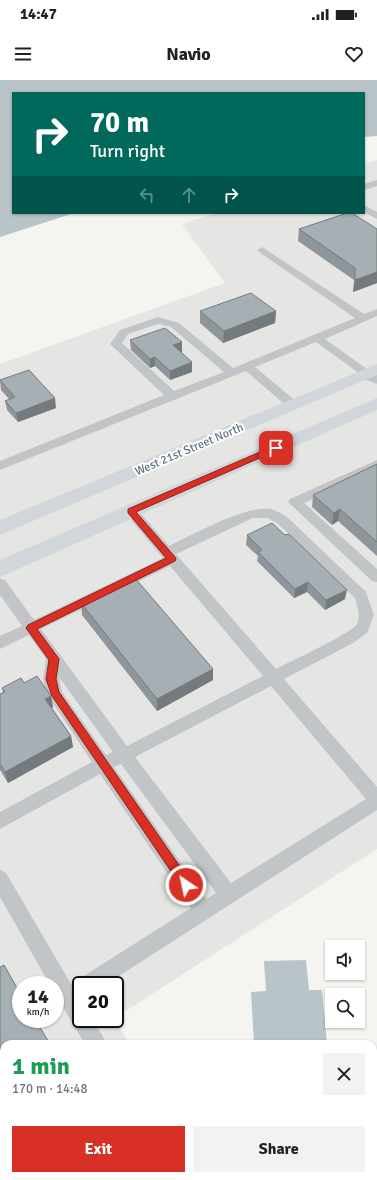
<!DOCTYPE html>
<html lang="en">
<head>
<meta charset="utf-8">
<style>
	body { margin:0; font-family:Signika,sans-serif; background:#f2f2f2; color:#202124; height:100vh; display:flex; flex-direction:column; font-size:15px; white-space:nowrap }
	* { box-sizing:border-box; margin:0 }
	p { font-size:13px; color:#757577 }
	.icon { flex:none; width:22px; height:22px; fill:none; stroke:currentColor; stroke-width:2; stroke-linecap:round; stroke-linejoin:round }
	.map { position:relative; flex:1; overflow:hidden }
	.panel { position:absolute; left:0px; top:960px; width:377px; height:140px; display:flex; flex-direction:column; background:#fff; border-radius:12px 12px 0 0; box-shadow:0 1px 3px #0004 }
	.panel>* { flex:none }
	.guide { position:absolute; left:12px; top:12px; width:353px; height:122px; border-radius:0px; box-shadow:0 1px 3px #0004; background:#00695c; color:#fff; overflow:hidden }
	.buttons { position:absolute; left:325px; top:860px; display:grid; gap:8px }
	.buttons a { display:grid; place-items:center; width:40px; height:40px; border-radius:0px; background:#fff; box-shadow:0 1px 3px #0004; font-size:20px }
	.speed { position:absolute; left:12px; top:896px; display:flex; gap:8px; font-size:20px; font-weight:700; text-align:center }
	.speed>* { display:grid; place-content:center; width:52px; height:52px; border-radius:50%; background:#fff; box-shadow:0 1px 3px #0004; line-height:1 }
	.speed small { font-size:10px; font-weight:400 }
	.speed .limit { border:2px solid #111; border-radius:6px; background:#fff; color:#111 }
	.pin { position:absolute; display:grid; place-items:center; width:34px; height:34px; color:#fff; margin:-17px; border-radius:8px; box-shadow:0 2px 6px #0006 }
	.me { position:absolute; width:44px; margin:-22px; rotate:326deg; stroke-linejoin:round; filter:drop-shadow(0 0 3px #0008) }
	.turn { display:flex; align-items:center; gap:14px; height:84px; padding:0 12px; font-size:18px }
	.turn .icon { width:52px; height:52px; stroke-width:2.5 }
	.turn b { display:block; font-size:28px; line-height:34px }
	.lanes { display:flex; align-items:center; height:38px; padding:0 12px; background:#0003; justify-content:center; gap:20px; direction:ltr }
	.lanes .off { opacity:.35 }
	.round { display:grid; place-items:center; flex:none; width:42px; height:42px; border-radius:0px; background:#f2f2f2 }
	.summary { display:flex; align-items:center; justify-content:space-between; height:68px; padding:0 12px }
	h1 { font-size:24px; font-weight:800; line-height:30px; color:#1e9e55 }
	.action { display:flex; gap:8px; margin-top:auto; padding:8px 12px }
	.action a { flex:1; height:46px; border-radius:0px; background:#d93025; color:#fff; font-size:16px; font-weight:800; line-height:46px; text-align:center }
	.action a+a { background:#f2f2f2; color:#202124 }
	.status { display:flex; justify-content:space-between; align-items:center; height:28px; padding:0 20px; background:#fff; direction:ltr }
	.status svg { height:11px; fill:currentColor }
	header { display:flex; justify-content:space-between; align-items:center; height:52px; padding:0 12px; background:#fff; font-size:18px; font-weight:800 }
	.map>svg:first-child { display:block }
</style>
</head>
<body>
<div class="status"><b>14:47</b><svg viewBox="0 0 49 12"><path d="M0 12V9h3v3zM5 12V6h3v6zM10 12V3h3v9zM15 12V0h3v12zM26 1h20v11H26zM47 4h2v5h-2z"/></svg></div>
<header><svg class="icon" aria-label="menu" viewBox="0 0 24 24"><path d="M4 6h16M4 12h16M4 18h16"/></svg>Navio<svg class="icon" aria-label="heart" viewBox="0 0 24 24"><path d="M12 20l-8-8c-3-5 5-10 8-4 3-6 11-1 8 4z"/></svg></header>
<div class="map">
<svg width="377" height="1100" viewBox="0 0 377 1100">
	<rect width="100%" height="100%" fill="#f4f4f0"/>
	<path fill="#e5e6e4" fill-rule="evenodd" d="M377,80V769L115,938V905H81V939H114L130,964H4V1096H214L217,1100H0V284L225,203L182,144L216,133H364V84ZM21,905H55V939H21Z"/>
	<g fill="#b9c4c8">
		<path d="M0,0H377V56L364,57V13H13V133H74L0,157Z"/>
		<path d="M306,880L309,910H322L327,964H254L251,912L266,911L264,881Z"/>
		<rect x="373" y="979" width="4" height="99"/>
	</g>
	<g fill="none" stroke-linecap="round" stroke-linejoin="round">
		<g fill="#c1c5c8" fill-rule="evenodd">
			<path d="M377,100V106L364,110V104Z"/>
			<path d="M364,125L377,132V139L364,132Z"/>
			<path d="M262,167L364,234L377,229V236L325,259L371,292L373,294L371,296H363L316,262L255,287L297,322L299,325L297,328H289L246,291L0,390V381L164,315L110,264L120,250L158,237L179,243L233,288L355,238L259,172L257,170ZM158,244L171,247L224,292L174,311L122,263L128,254Z"/>
			<path d="M377,380V389L304,423L377,489V502L372,501L288,422L290,419Z"/>
			<path d="M131,426L136,428L169,466C192,455 247,425 270,429C276,430 282,434 287,437L366,512L374,535L367,553L353,563L284,599L377,707V730L105,905H81V939H93L107,964H85L55,914V905H50L0,817V790L6,793L71,904L191,828L100,694L0,749V732L92,682L47,614L43,599L46,579L29,555L0,569V556L22,546L0,515V499L5,500L34,540L163,478L126,434L124,431L126,428ZM253,438H267L277,443L355,518C357,528 362,536 356,545C350,554 289,582 276,589L176,474ZM170,486L263,596L127,666L41,549ZM59,597L113,672L106,675L62,612ZM271,606L366,719L231,803L135,677ZM121,684L216,813L206,819L114,687Z"/>
			<path d="M168,1096H191L192,1100H169Z"/>
		</g>
		<path fill="#c1c5c8" fill-rule="evenodd" d="M367,289L377,292V304L361,298L359,294L361,290Z"/>
		<g fill="#d1d6da" fill-rule="evenodd">
			<path d="M377,284V295L0,455V440Z"/>
			<path d="M377,318V330L0,497V480Z"/>
		</g>
	</g>
	<g fill="#8f969b">
		<path d="M299,149H377V203L353,212L354,200L298,161Z"/>
		<path d="M200,231H276L275,243L223,263L200,243Z"/>
		<path d="M130,260L182,272H181L192,292L170,300L155,286L150,288L131,270Z"/>
		<path d="M0,300L56,328L18,342L7,330L5,321L9,319L1,310Z"/>
		<path d="M377,384V476L338,441L332,445L312,427L313,415Z"/>
		<path d="M247,455L345,519L325,530L307,512L294,518L257,481L258,476L246,465Z"/>
		<path d="M81,523L213,589V600L157,631L82,535Z"/>
		<path d="M24,603L51,616L53,627L52,628L71,656L73,667L8,703L0,690V614L3,613L2,608Z"/>
	</g>
	<g fill="#747a7e">
		<path d="M377,192V203L353,212L355,200Z"/>
		<path d="M276,231L275,243L223,263L224,251Z"/>
		<path d="M182,262V272L173,275V265Z"/>
		<path d="M155,277V286L150,288V279Z"/>
		<path d="M192,282V292L170,300V291Z"/>
		<path d="M55,318L56,328L18,342L16,333Z"/>
		<path d="M340,429L338,441L332,445L334,433Z"/>
		<path d="M308,502L307,512L294,518L295,509Z"/>
		<path d="M347,510L345,519L325,530L326,520Z"/>
		<path d="M213,589V600L157,631V619Z"/>
		<path d="M51,616L53,627L47,630L45,619Z"/>
		<path d="M71,656L73,667L8,703L5,692Z"/>
	</g>
	<g fill="#a6afb4" stroke="#747a7e">
		<path d="M347,133H352L377,149V192L355,200V188L299,149Z"/>
		<path d="M251,213L276,231L224,251L200,231Z"/>
		<path d="M165,248L182,262L173,265L192,282L170,291L155,277L150,279L130,260Z"/>
		<path d="M29,290L55,318L16,333L5,321L15,317L0,300Z"/>
		<path d="M377,384V462L340,429L334,433L313,415Z"/>
		<path d="M272,443L285,455L289,454L347,510L326,520L308,502L295,509L258,472L262,470L247,455Z"/>
		<path d="M135,498L213,589L157,619L81,523Z"/>
		<path d="M37,596L51,616L45,619L71,656L5,692L0,684V614L5,612L2,608L21,598L24,603Z"/>
		<path d="M4,885L21,915V939H35L50,964H4V1096H127L129,1100H0V887Z"/>
	</g>
	<path fill="#d93025" stroke="#8d1f18" d="M276,365L278,366V370L136,432L175,477L176,479L175,481L37,549L59,579L56,599L59,612L190,801L192,805L190,809L186,810L183,809L52,616L46,599L49,580L26,548L28,545L166,478L128,433V429Z"/>
	<g text-anchor="middle" stroke-width="4" stroke-linejoin="round" paint-order="stroke">
		<g font-size="12" fill="#637482" stroke="#fff">
			<text transform="translate(189 369) rotate(-23)" y="4">West 21st Street North</text>
		</g>
	</g>
</svg>
<div class="buttons">
<a><svg class="icon" aria-label="sound" viewBox="0 0 24 24"><path d="M4 9h4l5-4v14l-5-4H4zM17 9q2 3 0 6"/></svg></a>
<a><svg class="icon" aria-label="search" viewBox="0 0 24 24"><circle cx="10" cy="10" r="6"/><path d="M15 15l6 6"/></svg></a>
</div>
<div class="speed"><div>14<small>km/h</small></div><div class="limit">20</div></div>
<div class="pin" style="left:276px;top:368px;background:#d93025"><svg class="icon" aria-label="arrive" viewBox="0 0 24 24"><path d="M6 21V4h12l-3 4 3 4H6"/></svg></div>
<svg class="me" style="left:186px;top:805px" viewBox="-20 -20 40 40"><circle r="17" fill="#d93025" stroke="#fff" stroke-width="3"/><path d="M0-11L8 9 0 5-8 9z" fill="#fff"/></svg>
<div class="guide">
<div class="turn"><svg class="icon" aria-label="right" viewBox="0 0 24 24"><path d="M7 20v-9h11M14 6l5 5-5 5"/></svg><div><b>70 m</b>Turn right</div></div>
<div class="lanes"><svg class="icon off" aria-label="left" viewBox="0 0 24 24"><path d="M17 20v-9H6M10 6l-5 5 5 5"/></svg><svg class="icon off" aria-label="ahead" viewBox="0 0 24 24"><path d="M12 20V5M6 11l6-6 6 6"/></svg><svg class="icon" aria-label="right" viewBox="0 0 24 24"><path d="M7 20v-9h11M14 6l5 5-5 5"/></svg></div>
</div>
<section class="panel">
<div class="summary"><div><h1>1 min</h1><p>170 m · 14:48</p></div><a class="round"><svg class="icon" aria-label="close" viewBox="0 0 24 24"><path d="M6 6l12 12M18 6L6 18"/></svg></a></div>
<div class="action"><a>Exit</a><a>Share</a></div>
</section>
</div>
</body>
</html>
